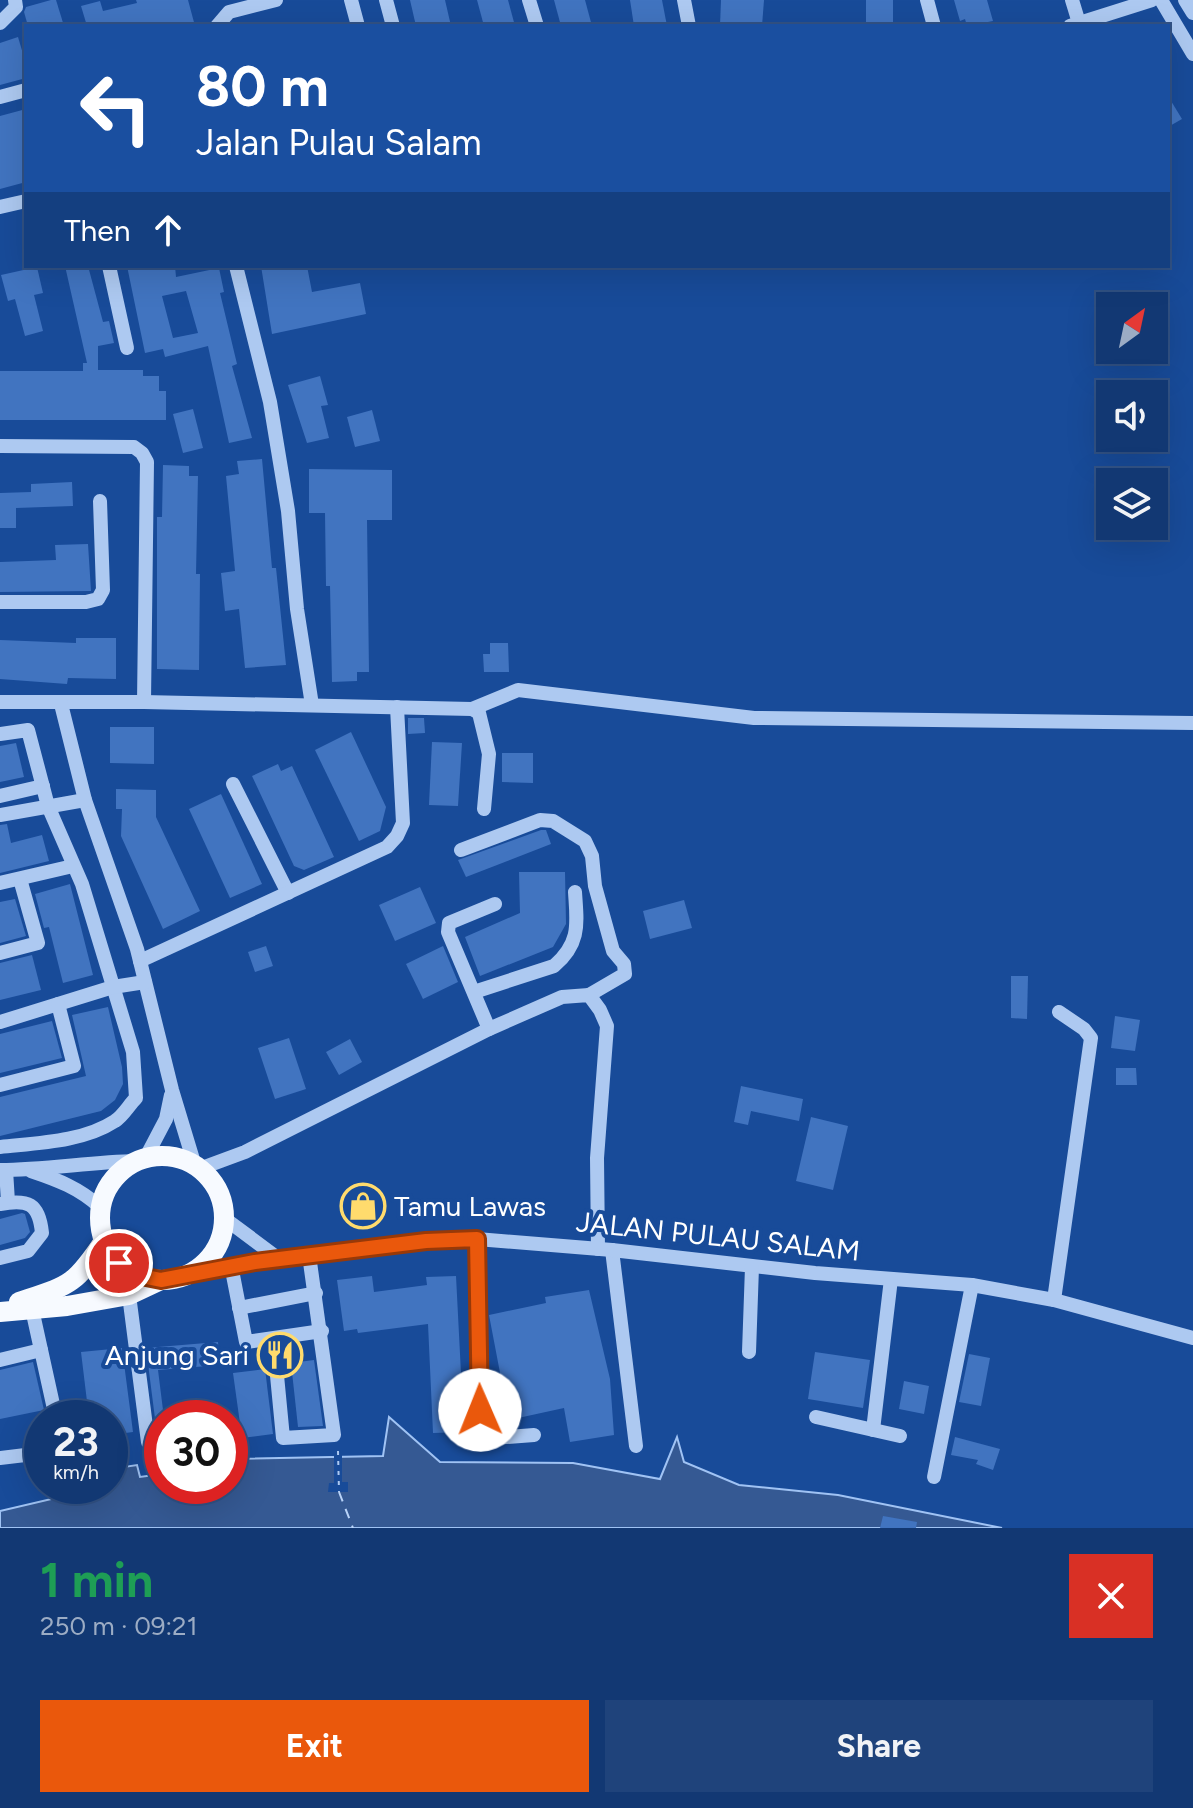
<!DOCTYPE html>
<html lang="en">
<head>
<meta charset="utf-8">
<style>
	body { margin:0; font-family:Figtree,sans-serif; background:#1f437b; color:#f1f3f6; height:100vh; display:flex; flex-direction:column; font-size:30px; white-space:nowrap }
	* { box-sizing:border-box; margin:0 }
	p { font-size:26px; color:#9cacc4 }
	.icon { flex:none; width:44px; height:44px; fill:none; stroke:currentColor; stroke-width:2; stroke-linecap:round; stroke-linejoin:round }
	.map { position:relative; height:1528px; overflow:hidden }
	.side { display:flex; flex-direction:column; background:#123873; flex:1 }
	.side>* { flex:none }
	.banner { position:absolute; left:24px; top:24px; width:1146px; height:244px; border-radius:0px; box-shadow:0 8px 32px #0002,0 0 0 2px #315285; background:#1a4fa0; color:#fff; overflow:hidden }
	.needle { width:52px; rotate:33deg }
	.tools { position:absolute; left:1096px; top:292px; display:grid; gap:16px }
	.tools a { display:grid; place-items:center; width:72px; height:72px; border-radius:0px; background:#123873; box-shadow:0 8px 32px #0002,0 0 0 2px #315285; font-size:40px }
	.speed { position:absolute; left:24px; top:1400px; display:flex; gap:16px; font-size:40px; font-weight:700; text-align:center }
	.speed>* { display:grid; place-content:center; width:104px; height:104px; border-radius:50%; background:#123873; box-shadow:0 8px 32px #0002,0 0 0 2px #315285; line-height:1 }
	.speed small { font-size:20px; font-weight:400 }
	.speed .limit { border:12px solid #d22; background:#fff; color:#111 }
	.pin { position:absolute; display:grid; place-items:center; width:68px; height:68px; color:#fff; margin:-34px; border:4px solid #fff; border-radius:50%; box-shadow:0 2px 8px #0007 }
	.me { position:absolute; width:88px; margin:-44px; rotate:359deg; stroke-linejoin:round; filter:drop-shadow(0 0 6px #0008) }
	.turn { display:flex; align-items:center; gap:28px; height:168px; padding:0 40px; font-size:36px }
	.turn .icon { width:104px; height:104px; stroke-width:2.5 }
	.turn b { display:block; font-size:56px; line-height:68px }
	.then { display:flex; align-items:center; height:76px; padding:0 40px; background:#0003; gap:16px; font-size:30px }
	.round { display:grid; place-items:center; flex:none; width:84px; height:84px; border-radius:0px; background:#1f437b }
	.overview { display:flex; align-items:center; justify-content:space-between; height:136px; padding:0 40px }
	h1 { font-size:48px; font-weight:700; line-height:60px; color:#1e9e55 }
	.button { display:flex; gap:16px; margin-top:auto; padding:16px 40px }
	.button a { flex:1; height:92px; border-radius:0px; background:#ea580c; color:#fff; font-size:32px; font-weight:700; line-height:92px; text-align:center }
	.button a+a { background:#1f437b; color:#f1f3f6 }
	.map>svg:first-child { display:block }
</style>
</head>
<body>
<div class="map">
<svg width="1193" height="1528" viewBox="0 0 1193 1528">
	<rect width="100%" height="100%" fill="#184b99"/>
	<path fill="#355993" stroke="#a0c3f4" stroke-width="2" d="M389,1417L440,1462L573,1463L660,1479L677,1437L684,1462L739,1485L838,1495L1002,1528H0V1511L60,1497L59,1486H110V1469L137,1465L140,1477L162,1474V1486H230V1459L383,1456Z"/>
	<path fill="#184b99" d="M334,1453H342V1482H348V1492H328L329,1483H334Z"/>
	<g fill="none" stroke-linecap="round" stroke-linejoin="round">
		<path stroke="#b9d3f8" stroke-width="2" stroke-dasharray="10 8" stroke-linecap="butt" d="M339,1492L353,1528"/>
	</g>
	<g fill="#4174c0" fill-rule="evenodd">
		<path d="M51,0H56L64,26H28L24,12L26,7Z"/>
		<path d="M136,0H188L195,26H87L81,6L100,1L103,11L137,3Z"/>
		<path d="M410,0H445L451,26H416Z"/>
		<path d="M477,0H508L515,26H484Z"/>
		<path d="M554,0H585L592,26H561Z"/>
		<path d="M630,0H662L667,26H634Z"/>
		<path d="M721,0H764L762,26H720Z"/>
		<rect x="866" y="0" width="27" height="26"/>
		<path d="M954,0H987L993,21L967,26L965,19L960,21Z"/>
		<path d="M18,37L26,64V78L0,85V43Z"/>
		<path d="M1168,96L1182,119L1168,127Z"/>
		<path d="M26,109V182L0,189V116Z"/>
		<path d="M65,266H88L103,322L109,321L114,343L98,346V370H143V376H159V391H166V420H0V371H83V363H87Z"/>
		<path d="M127,266H175L176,277L219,268L224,292L220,293L237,364L232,366L252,438L229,443L208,346L165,357L163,349L145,353ZM186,291L198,333L173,338L162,296Z"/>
		<path d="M261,266H307L312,292L360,283L366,314L272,334Z"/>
		<path d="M37,267L43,293L34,295L43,331L25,336L15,299L8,301L1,275Z"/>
		<path d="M320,376L328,405L321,406L329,438L307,443L288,385Z"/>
		<path d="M193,409L203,448L183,453L173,414Z"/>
		<path d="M372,410L380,441L355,447L347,417Z"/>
		<path d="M262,459L272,568H276L286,665L245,668L239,609L225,611L221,573L235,571L226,476L239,474L237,461Z"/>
		<path d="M163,465L189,466V476H198L196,574H200L199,670L157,669V517H162Z"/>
		<path d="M309,469L392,470V520H367L369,672H357V681L332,682L330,586H326L325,513H309Z"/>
		<path d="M72,482L73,506L16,508V528H0V493L31,492V484Z"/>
		<path d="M88,544L91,591L0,592V562L56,560L55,545Z"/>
		<path d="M76,638H116V679L68,678L67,684L0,679V640L76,643Z"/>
		<path d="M490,643H508L509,672H484L483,654H490Z"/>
		<path d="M408,718H424L425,733L408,734Z"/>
		<path d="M110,727H154V764L110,763Z"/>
		<path d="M351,732L386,807L380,831L359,841L315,750Z"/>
		<path d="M432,742L462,743L458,806L429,805Z"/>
		<path d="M16,743L24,777L0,782V746Z"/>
		<path d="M502,753H533V783L502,782Z"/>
		<path d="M278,764L281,771L292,766L334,857L304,870L294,866L252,776Z"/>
		<path d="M116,789L156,790V817L200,911L163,929L121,836L122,809H116Z"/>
		<path d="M221,794L262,884L230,898L189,809Z"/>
		<path d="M7,824L11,843L42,835L49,861L0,873V825Z"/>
		<path d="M541,830H546L551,844L466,877L458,860Z"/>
		<path d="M519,872H565L566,924L553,947L480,976L465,937L520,913Z"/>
		<path d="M70,884L93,975L63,983L49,927L44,928L35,894Z"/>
		<path d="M420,887L436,923L395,941L379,905Z"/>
		<path d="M15,899L26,936L0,943V902Z"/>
		<path d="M684,900L692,928L650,939L643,911Z"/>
		<path d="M266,946L273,966L255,972L248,952Z"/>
		<path d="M443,946L458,982L423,999L406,964Z"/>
		<path d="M32,955L41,990L0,1000V963Z"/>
		<path d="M1011,976H1028L1027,1019L1011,1018Z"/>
		<path d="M108,1007L122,1067L123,1084L115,1100L101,1111L0,1136V1097L86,1076L72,1015Z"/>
		<path d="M1115,1016L1140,1020L1135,1051L1111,1048Z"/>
		<path d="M52,1021L62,1058L0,1073V1034Z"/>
		<path d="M289,1038L306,1089L275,1099L258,1048Z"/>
		<path d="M350,1039L362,1062L339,1075L326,1052Z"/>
		<path d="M1116,1068H1136L1137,1085H1116Z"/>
		<path d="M741,1086L803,1099L799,1121L751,1111L748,1125L734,1122Z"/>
		<path d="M811,1117L848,1126L833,1190L796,1181Z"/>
		<path d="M22,1213L25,1214L30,1232L25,1238L0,1245V1219Z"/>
		<path d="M372,1276L374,1292L427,1285L426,1277L456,1276L464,1432L433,1433L428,1324L358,1333L357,1329L344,1331L337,1280Z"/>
		<path d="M589,1290L610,1379L614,1435L570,1442L564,1408L509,1420L489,1315L546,1303L545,1297Z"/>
		<path d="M218,1342L220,1365L158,1370L164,1418H162V1442H158L146,1348Z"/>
		<path d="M122,1348L133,1432L110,1435V1418H89L81,1352Z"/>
		<path d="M815,1352L870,1360L863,1408L808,1399Z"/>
		<path d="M969,1354L990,1358L981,1406L959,1402Z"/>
		<path d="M314,1360L323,1426L298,1427L291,1363Z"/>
		<path d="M33,1362L44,1410L0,1419V1370Z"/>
		<path d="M265,1369L273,1434L242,1438L233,1373Z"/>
		<path d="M904,1381L929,1386L924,1414L899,1409Z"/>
		<path d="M955,1437L1000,1449L993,1470L976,1464L978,1460L951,1455Z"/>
		<path d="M883,1516L917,1522L916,1528H880Z"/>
	</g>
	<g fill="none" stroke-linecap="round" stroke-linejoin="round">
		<path stroke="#adc9f1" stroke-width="2" stroke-dasharray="4 6" stroke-linecap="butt" d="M338,1451L339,1492"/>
		<g stroke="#adc9f1" stroke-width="14">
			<path d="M351,0L358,26"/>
			<path d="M386,0L393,26"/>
			<path d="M529,0L537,26"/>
			<path d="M684,0L689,26"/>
			<path d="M927,0L934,26"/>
			<path d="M1072,0L1079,23"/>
			<path d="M1161,0L1193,54"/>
			<path d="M1185,0L1193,13"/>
			<path d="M0,23L16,7L15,0"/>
			<path d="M217,26L229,12L276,0"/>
			<path d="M1070,26L1152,0"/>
			<path d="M0,97L26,90"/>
			<path d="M0,207L26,201"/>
			<path d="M109,266L127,348"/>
			<path d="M236,266L270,402L288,511L297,609L312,705"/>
			<path d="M0,446L134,447L142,453L147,462L144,702"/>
			<path d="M0,602H86L98,599L103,590L100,501"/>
			<path d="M0,702H144L472,709L479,713L489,754L484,809"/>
			<path d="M61,704L85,800L137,949L172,1090L195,1166"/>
			<path d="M472,709L518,690L754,718L1193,723"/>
			<path d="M0,734L28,730L48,806L82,884L133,1052L136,1098C129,1105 123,1116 115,1121C83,1142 37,1143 0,1147"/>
			<path d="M233,784L288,893"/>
			<path d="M0,796L43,786"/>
			<path d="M0,815L85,800"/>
			<path d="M461,850L540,820L553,821L585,841L592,856L595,886L613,951L624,964L625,974L589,995"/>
			<path d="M0,883L73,866"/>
			<path d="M0,953L38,943L20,879"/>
			<path d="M140,961L387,847L397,836L403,823L397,707"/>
			<path d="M474,992L554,966C581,943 577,923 575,892"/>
			<path d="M0,1022L113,987L145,982"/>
			<path d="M489,1029L448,932L449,923L495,904"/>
			<path d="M0,1085L74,1066L58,1004"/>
			<path d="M145,1159L166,1119L171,1095"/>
			<path d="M199,1169L245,1152L489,1029L562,997L589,995L600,1010L607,1026L597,1158L598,1249"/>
			<path d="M0,1170C45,1170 90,1162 136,1161"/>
			<path d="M6,1170L8,1202"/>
			<path d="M31,1171C58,1180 79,1188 100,1207"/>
			<path d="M0,1204C28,1199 39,1203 42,1233L28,1251L0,1258"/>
			<path d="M224,1218L279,1259"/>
			<path d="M477,1239L481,1439L534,1435"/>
			<path d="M612,1250L636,1446"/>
			<path d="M231,1265L246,1342L322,1331"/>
			<path d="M186,1275L231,1265L279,1259L426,1241L477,1239L612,1250L815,1273L972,1285L1054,1300L1193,1338"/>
			<path d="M129,1295L148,1442"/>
			<path d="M1054,1300L1091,1038L1084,1029L1059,1012"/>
			<path d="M239,1308L316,1293"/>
			<path d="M32,1309L56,1418"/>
			<path d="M749,1352L752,1267"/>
			<path d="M0,1360L41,1350"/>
			<path d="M276,1365L283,1438L334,1435L309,1255"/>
			<path d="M816,1417L900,1436"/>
			<path d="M873,1430L891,1279"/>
			<path d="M0,1458L42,1453"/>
			<path d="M934,1477L972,1285"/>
		</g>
		<g stroke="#f7faff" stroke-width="20">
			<circle cx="162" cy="1218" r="62"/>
			<path d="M19,1302C70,1285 74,1286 104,1241"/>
			<path d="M0,1312L67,1306L129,1295L161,1280"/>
		</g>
	</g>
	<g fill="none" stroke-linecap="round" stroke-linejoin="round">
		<g stroke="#983908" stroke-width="20">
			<path id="route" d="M119,1263L136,1275L161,1280L255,1262L426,1241L477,1239L480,1410"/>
		</g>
		<use href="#route" stroke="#ea580c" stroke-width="14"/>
	</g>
	<defs>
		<g id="shop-ring" transform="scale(2.3)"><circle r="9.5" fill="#184b99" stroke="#ffdb6d" stroke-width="1.5"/><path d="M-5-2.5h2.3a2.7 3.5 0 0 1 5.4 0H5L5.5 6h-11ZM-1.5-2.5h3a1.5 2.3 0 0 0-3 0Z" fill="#ffdb6d"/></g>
		<g id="restaurant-ring" transform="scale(2.3)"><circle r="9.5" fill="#184b99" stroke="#ffdb6d" stroke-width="1.5"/><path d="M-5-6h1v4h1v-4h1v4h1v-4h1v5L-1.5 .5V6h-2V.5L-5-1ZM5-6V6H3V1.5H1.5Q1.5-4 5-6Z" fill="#ffdb6d"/></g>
	</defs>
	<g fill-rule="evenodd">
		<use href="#shop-ring" x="363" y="1206"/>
		<use href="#restaurant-ring" x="280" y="1355"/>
	</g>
	<g text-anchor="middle" stroke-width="8" stroke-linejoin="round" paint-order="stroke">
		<g font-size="28" fill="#fff" stroke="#184b99" text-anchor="start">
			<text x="394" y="1216">Tamu Lawas</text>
			<text x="249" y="1365" text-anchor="end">Anjung Sari</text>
		</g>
		<g font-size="28" fill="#fff" stroke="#184b99">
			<text transform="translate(718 1236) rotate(6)" y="10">JALAN PULAU SALAM</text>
		</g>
	</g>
</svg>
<div class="tools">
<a><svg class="needle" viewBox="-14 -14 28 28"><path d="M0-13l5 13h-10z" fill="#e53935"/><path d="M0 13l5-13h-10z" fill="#9cacc4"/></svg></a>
<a><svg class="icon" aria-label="sound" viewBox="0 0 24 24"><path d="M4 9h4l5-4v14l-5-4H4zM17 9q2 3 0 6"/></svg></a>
<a><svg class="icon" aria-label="layers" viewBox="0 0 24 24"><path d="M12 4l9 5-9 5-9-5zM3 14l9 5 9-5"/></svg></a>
</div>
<div class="speed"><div>23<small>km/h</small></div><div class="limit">30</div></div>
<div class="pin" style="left:119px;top:1263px;background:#d93025"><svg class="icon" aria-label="arrive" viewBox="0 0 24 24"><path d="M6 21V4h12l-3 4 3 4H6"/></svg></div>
<svg class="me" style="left:480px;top:1410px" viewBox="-20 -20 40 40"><circle r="19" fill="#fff"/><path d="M0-13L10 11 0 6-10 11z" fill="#ea580c"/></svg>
<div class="banner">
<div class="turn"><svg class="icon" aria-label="left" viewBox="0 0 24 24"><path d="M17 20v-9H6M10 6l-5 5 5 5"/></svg><div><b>80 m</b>Jalan Pulau Salam</div></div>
<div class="then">Then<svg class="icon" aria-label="ahead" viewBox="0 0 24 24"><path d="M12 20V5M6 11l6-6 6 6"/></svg></div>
</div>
</div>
<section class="side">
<div class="overview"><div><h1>1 min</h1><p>250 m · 09:21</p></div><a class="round" style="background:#d93025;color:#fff"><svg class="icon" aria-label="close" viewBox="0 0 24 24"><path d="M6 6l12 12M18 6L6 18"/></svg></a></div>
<div class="button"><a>Exit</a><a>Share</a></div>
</section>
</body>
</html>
